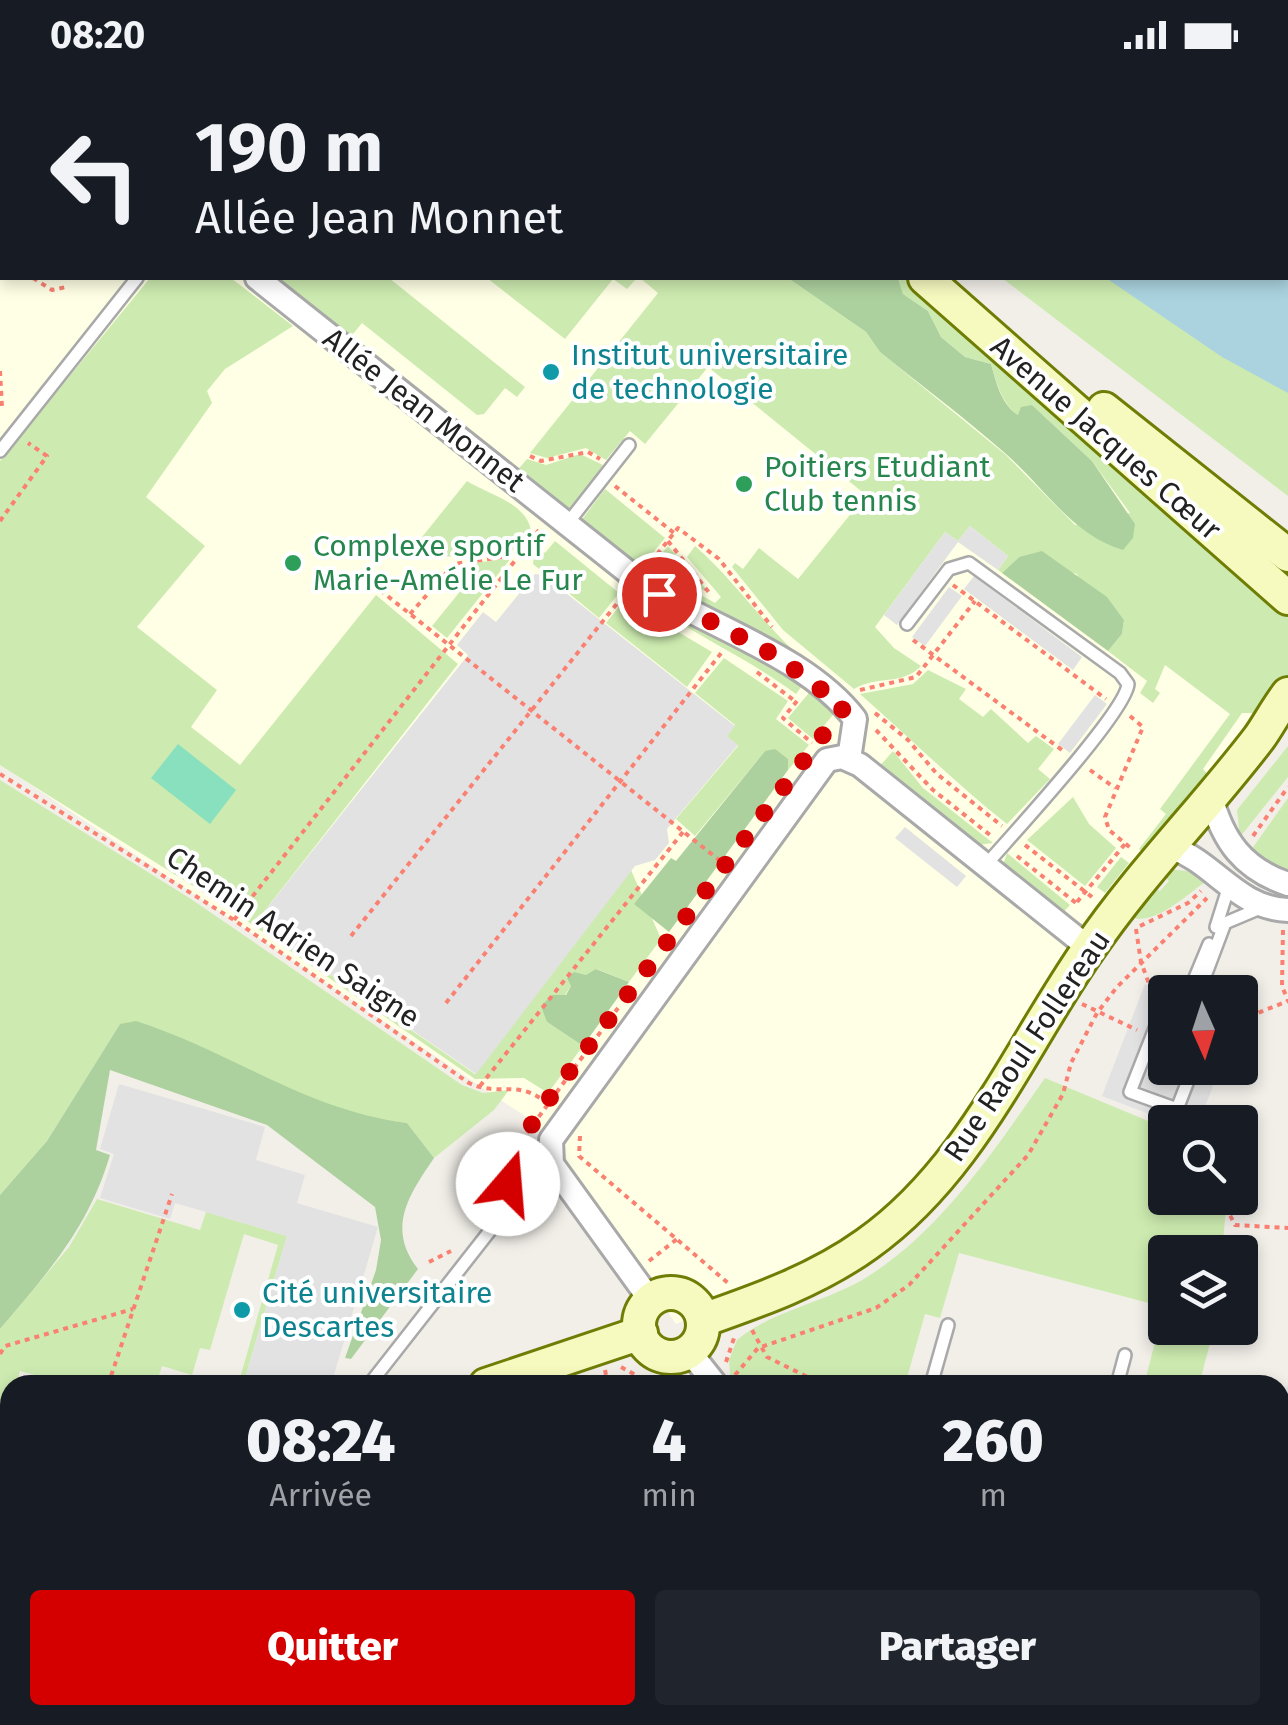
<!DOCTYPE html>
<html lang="fr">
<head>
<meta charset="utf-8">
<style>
	body { margin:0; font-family:"Fira Sans",sans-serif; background:#20242c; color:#f1f3f6; height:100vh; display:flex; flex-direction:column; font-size:38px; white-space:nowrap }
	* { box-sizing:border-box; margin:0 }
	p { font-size:32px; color:#9ea1a6 }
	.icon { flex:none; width:55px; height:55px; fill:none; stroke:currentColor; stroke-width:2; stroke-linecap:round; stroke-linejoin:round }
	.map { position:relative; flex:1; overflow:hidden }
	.panel { position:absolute; left:0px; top:1305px; width:1290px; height:350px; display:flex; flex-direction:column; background:#171b24; border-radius:30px 30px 0 0; box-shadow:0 5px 15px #0003 }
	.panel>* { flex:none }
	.guide { position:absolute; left:0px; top:0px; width:1290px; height:210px; box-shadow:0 5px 15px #0003; background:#171b24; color:#f1f3f6; overflow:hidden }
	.needle { width:65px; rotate:177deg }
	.buttons { position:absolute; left:1148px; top:905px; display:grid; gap:20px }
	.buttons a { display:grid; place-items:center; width:110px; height:110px; border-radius:10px; background:#171b24; box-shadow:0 5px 15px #0003; font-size:50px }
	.pin { position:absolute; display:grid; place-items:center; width:85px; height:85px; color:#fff; margin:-42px; border:5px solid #fff; border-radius:50%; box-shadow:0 2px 10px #0007 }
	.me { position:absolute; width:110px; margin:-55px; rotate:18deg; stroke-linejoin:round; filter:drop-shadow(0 0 8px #0008) }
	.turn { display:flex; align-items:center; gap:35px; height:210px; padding:0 30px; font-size:45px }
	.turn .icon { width:130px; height:130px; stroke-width:2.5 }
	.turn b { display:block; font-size:70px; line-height:85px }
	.eta { display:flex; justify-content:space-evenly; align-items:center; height:170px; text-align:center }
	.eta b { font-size:60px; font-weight:800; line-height:70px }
	.button { display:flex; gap:20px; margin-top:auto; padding:20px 30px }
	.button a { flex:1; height:115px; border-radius:10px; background:#d40000; color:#fff; font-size:40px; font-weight:800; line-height:115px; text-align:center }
	.button a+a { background:#20242c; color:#f1f3f6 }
	.status { display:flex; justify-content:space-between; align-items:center; height:70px; padding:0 50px; background:#171b24; direction:ltr }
	.status svg { height:28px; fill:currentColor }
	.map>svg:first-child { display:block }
</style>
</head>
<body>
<div class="status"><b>08:20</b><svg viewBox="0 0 49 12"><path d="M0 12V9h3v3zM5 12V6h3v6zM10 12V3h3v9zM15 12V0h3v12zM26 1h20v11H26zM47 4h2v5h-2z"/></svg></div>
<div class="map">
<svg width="1288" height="1655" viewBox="0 0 1288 1655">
	<rect width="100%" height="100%" fill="#f2efe9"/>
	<path fill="#ffffe5" d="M0,0H661L664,2H2V208H914L1288,514V613L972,1046L906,1127L813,1197L676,1254L538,1055L0,694Z"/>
	<g fill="#cdebb0">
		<path d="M313,0H523L526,2H311Z"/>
		<path d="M840,0H1288V426L1002,208H1288V2Z"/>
		<path d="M150,208H231L293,256L225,299L207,321L212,333L146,427L205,476L137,557L217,620L191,657L240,695L376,525L458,594L255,853L475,1004L631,800L661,869L629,912L597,899L571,916L547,952L583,976L548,1023L524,1008L475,1009L225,836L0,695V391Z"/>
		<path d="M269,208H389L525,317L517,327L505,318L484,344L477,345L362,253L348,270Z"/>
		<path d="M487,208H637L627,219L613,209L565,269Z"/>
		<path d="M640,208H788L866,262L880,282L1006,385L1075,455L1130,443L1092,391L1032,335L1018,345C1002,334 996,312 991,294L965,287L941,267L928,241L903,224L898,208H914L1157,436L1288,546V610L1257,643H1242L1203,699L1209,706L1146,784L1139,779L1166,744L1160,739L1230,644L1165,595L1155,619L1160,623L1153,633L1140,623L1147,611L1108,581L1122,564L1124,550L1107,528L1081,513L1077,504L1019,487L1002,503L998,500L1008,486L970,456L958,471L945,462L875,557L894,578L921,596C902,616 877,605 854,619L783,560L732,497L735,493L743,499L759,478L798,509L866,425L708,297L645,374L630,361L606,390L586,378L547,388L530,383L658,223Z"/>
		<path d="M580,384L603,395L570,440H562L515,403L527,389L546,395Z"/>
		<path d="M467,411C487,424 530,434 531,463C527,470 522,477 515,480C494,487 430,492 414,477Z"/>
		<path d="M605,419L665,468L638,501L580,452Z"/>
		<path d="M555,471L619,523L599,548L533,494L535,475L545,483Z"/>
		<path d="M668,476L706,519L705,521L654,493Z"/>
		<path d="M695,476C739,514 768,563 815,599L670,520L648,501L651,497L715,533L721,527L687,487Z"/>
		<path d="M511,488L447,568L432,556L475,503L467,494Z"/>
		<path d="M636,517L805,612L796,624C744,585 684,561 633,521Z"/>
		<path d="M624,530L712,582L687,617L606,553Z"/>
		<path d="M724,588L788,631L776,649L809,675L788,700V689L765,681L695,766L676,749L738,676L727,666L735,655L695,623Z"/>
		<path d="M928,600L966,619L959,629L983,647L991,639L1028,673L1036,666L1054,679L1038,699L1050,709L1007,754C955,713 910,668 860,624L913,614Z"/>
		<path d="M813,618L836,641L813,669L788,648Z"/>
		<path d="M1288,676V707L1240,767L1237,740Z"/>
		<path d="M893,681L923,718L993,773L978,775L879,697Z"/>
		<path d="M0,710L191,829L462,1015L483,1023L509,1020L494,1040L434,1088L407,1053L359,1047L120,954L47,1071L0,1125Z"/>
		<path d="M1073,727L1089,754L1116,778L1085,816L1027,770Z"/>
		<path d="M1288,728V803L1251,780Z"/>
		<path d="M1007,783L1070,835L1062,844L1003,795Z"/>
		<path d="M1121,787L1129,793L1105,823L1097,817Z"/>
		<path d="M1166,799L1187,801L1205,812C1188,824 1153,857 1131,847L1155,819L1160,821L1169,811L1162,803Z"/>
		<path d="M1045,1008L1165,1058V1128H1227L1222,1182H1165V1258H1214L1199,1315H1144L1164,1237L959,1183L940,1248L925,1244L905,1315H731L729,1290L737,1270C769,1242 829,1231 867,1207C942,1160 995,1079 1045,1008Z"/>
		<path d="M97,1129L200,1160L206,1142L287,1166L243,1315H238L278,1175L244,1164L210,1280L200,1278L192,1305L162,1296L156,1315H56V1311L20,1301L16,1315H10V1334L0,1368V1259L69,1177Z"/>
		<path d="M612,1307L650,1315H573Z"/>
		<path d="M10,1470V1571L0,1568L10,1518L0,1514Z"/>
		<path d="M0,1634L10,1637V1645H37L71,1655H0Z"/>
		<path d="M183,1645H259L255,1655H177Z"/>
		<path d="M552,1645H911L908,1655H550Z"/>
	</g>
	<g fill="#add19e">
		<path d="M788,208H898L903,224L928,241L941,267L965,287L991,294C996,312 1001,334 1018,345L1021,337L1032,335L1092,391L1135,454L1133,468L1123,480C1072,465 1045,418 1006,384C965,348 922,316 880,282L866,262Z"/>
		<path d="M1042,481L1107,527L1124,550L1122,564L1108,581L1002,503L1019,487Z"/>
		<path d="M775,679L788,689V700L669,862L634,834L671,788L676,791L765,681Z"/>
		<path d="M596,899L629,912L583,976L547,952L541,936L552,925H566L571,916L567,908L574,902L586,905Z"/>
		<path d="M136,951C230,981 306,1040 407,1053L434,1088C409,1125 386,1158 418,1199L351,1289L345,1288L376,1200L381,1170L375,1137L267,1055L110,1000L96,1080L110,1085C88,1159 48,1202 0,1259V1125L47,1071L120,954Z"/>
	</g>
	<path fill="#88e0be" d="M178,674L236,720L210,754L151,708Z"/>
	<g fill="#e2e2e2">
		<path d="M970,456L1008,486L998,500L958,472L897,555L884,545L945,462L958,471Z"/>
		<path d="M535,504L543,505L735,656L727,666L738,675L667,759L669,773L655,790L635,796L476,1004L255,853L468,585L457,575L483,542L496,552Z"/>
		<path d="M974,506L1082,587L1073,600L964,519Z"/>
		<path d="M949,517L962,526L925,576L912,567Z"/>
		<path d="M1095,625L1107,634L1070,683L1058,674Z"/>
		<path d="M905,757L966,806L957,817L895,768Z"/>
		<path d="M1145,914L1167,922L1165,998H1220L1199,1052H1170L1102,1026Z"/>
		<path d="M119,1014L265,1057L256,1090L305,1105L297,1133L378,1157L331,1315H243L287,1166L175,1133L170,1149L100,1128L114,1084L100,1079Z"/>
		<path d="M1288,1314V1434L1285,1443L1280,1442V1343Z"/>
		<path d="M1280,1502L1288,1504V1649L1274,1645H1280Z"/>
	</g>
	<g fill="#aad3df">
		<path d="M1059,0H1280V2H1057Z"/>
		<path d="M1288,23V323L1222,287L1106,208H1288Z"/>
	</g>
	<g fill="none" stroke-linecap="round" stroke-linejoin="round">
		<g stroke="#a9a9a9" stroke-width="16">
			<g id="lane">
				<path d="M370,0L373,2"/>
				<path d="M302,2L304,0"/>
				<path d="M0,381L137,208"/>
				<path d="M567,454L629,375"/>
				<path d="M907,554L949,499L969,493L1120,603L1128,614C1126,642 1010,767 985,796"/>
				<path d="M1216,857L1228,819"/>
				<path d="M1189,922L1209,874"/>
				<path d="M1199,922L1225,853L1263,837"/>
				<path d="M1165,933L1130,1022L1177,1039L1193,998"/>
				<path d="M369,1315L550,1084"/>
				<path d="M931,1315L948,1255"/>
				<path d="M1117,1315L1125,1285"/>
				<path d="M108,1645L106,1649L118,1655"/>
				<path d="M1115,1645V1655"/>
				<path d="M540,1655L543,1645"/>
			</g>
		</g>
		<g stroke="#a9a9a9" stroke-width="28">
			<g id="street">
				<path d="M257,208L639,511C706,557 805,584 855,649L849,689"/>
				<path d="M1211,727C1223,771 1243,799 1288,814"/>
				<path d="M1170,777C1215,792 1236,838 1288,840"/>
				<path d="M651,1231L552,1094L551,1070L827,690L842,687L860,695L1089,878"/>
				<path d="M689,1281L716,1315"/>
				<path d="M1280,1466L1288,1468"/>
				<path d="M804,1655L809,1645"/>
			</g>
		</g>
		<g stroke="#707d05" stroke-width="38">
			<g id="secondary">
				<path d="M676,0L679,2"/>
				<path d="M925,208L1288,528"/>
				<path d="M1104,339L1288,485"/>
				<circle cx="671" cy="1255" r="32"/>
				<path d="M703,1250C760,1230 817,1210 867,1174C970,1101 1018,981 1088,880C1139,805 1204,740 1259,668C1269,654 1277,638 1288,624"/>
				<path d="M486,1315L641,1263"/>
				<path d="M144,1655L150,1645"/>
			</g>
		</g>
		<g stroke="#fa8072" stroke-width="4" stroke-dasharray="5 5" stroke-linecap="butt">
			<path d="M0,120L2,116"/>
			<path d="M0,173L2,175"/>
			<path d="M33,208L52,220L66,217"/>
			<path d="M0,301L2,337"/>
			<path d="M530,386L541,391L588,382L600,389"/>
			<path d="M615,416L674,463"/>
			<path d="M0,451L47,386L28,373"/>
			<path d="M668,471L711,525"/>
			<path d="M651,492L678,458L719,489L772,557"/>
			<path d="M953,515L1106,629"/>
			<path d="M380,520L724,794"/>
			<path d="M410,544L454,494L516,485"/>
			<path d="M913,570L1062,680"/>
			<path d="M757,602L796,632"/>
			<path d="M860,620L916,607L975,531"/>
			<path d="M797,631L783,648L812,673"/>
			<path d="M875,643L908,670L937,704L1002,756"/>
			<path d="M1130,646L1143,657L1105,747L1109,760L1133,780"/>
			<path d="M876,660L933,720L990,765"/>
			<path d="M818,670L830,654"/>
			<path d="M1090,700L1115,718"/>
			<path d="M0,704L234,850L469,1013C501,1028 519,1007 550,1036"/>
			<path d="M1253,766L1288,717"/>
			<path d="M1025,775L1092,827"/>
			<path d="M1017,786L1076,833"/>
			<path d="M1077,832L1125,774"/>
			<path d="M234,850L539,460"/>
			<path d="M1140,856L1188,833L1201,821"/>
			<path d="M1136,859L1141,892L1152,922"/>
			<path d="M1283,860L1282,916L1288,931"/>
			<path d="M351,866L623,526"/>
			<path d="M446,933L722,582"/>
			<path d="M1082,934L1137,960"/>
			<path d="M1240,950L1288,931"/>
			<path d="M480,1016L683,762"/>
			<path d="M580,1066L579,1086L728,1213"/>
			<path d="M509,1109L519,1074L618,938"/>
			<path d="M1221,1128L1235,1155L1288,1158"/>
			<path d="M649,1191L677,1169"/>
			<path d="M429,1192L451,1181"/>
			<path d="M752,1260L767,1287L824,1315"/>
			<path d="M0,1284L5,1276L133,1239"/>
			<path d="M726,1292L734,1268"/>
			<path d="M621,1297L654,1315"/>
			<path d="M605,1300L608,1315"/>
			<path d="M735,1305L758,1278L876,1238L909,1215L1028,1085L1063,1024L1071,993L1097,943L1117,917L1207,828"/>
			<path d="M108,1315L172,1124"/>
			<path d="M0,1645L10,1614"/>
			<path d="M82,1645L86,1655"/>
			<path d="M186,1655L190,1645"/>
		</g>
		<use href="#lane" stroke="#fff" stroke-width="11"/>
		<use href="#street" stroke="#fff" stroke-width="22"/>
		<use href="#secondary" stroke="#f7fabf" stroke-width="32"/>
	</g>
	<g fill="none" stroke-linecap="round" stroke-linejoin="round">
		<path stroke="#d40000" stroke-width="18" stroke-dasharray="0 32.4" d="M508,1114L519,1074L546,1033L844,637L778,587L659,524"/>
	</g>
	<g fill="#0f9aa8" stroke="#fff" stroke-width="4">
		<circle cx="551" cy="302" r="10"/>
		<circle cx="242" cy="1240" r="10"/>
	</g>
	<g fill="#2e9e5b" stroke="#fff" stroke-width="4">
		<circle cx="744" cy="414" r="10"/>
		<circle cx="293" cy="493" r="10"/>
	</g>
	<g text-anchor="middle" stroke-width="8" stroke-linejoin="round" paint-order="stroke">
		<g font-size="30" fill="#0d838f" stroke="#fff" text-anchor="start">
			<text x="571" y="295">Institut universitaire<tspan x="571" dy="34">de technologie</tspan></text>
			<text x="262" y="1233">Cité universitaire<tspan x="262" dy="34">Descartes</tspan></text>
		</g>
		<g font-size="30" fill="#222" stroke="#fff">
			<text transform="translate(424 340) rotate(38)" y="10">Allée Jean Monnet</text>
			<text transform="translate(1106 368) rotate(41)" y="10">Avenue Jacques Cœur</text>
			<text transform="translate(293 867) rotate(34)" y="10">Chemin Adrien Saigne</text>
			<text transform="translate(1027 976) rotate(-56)" y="10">Rue Raoul Follereau</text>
		</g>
		<g font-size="30" fill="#27864d" stroke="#fff" text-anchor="start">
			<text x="764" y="407">Poitiers Etudiant<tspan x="764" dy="34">Club tennis</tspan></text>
			<text x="313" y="486">Complexe sportif<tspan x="313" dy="34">Marie-Amélie Le Fur</tspan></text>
		</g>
	</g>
</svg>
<div class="buttons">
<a><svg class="needle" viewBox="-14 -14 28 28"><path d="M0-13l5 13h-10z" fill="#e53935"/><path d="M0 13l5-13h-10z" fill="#9ea1a6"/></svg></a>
<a><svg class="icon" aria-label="search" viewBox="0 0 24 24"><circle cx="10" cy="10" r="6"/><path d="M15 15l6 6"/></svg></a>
<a><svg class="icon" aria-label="layers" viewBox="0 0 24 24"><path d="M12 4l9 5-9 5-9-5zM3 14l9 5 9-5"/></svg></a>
</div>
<div class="pin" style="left:659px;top:524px;background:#d93025"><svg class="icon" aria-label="arrive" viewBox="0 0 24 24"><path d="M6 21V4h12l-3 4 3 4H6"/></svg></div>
<svg class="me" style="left:508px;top:1114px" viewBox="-20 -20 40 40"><circle r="19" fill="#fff"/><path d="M0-13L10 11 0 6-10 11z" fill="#d40000"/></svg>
<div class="guide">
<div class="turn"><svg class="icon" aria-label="left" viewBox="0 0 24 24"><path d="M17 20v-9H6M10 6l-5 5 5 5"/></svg><div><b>190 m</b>Allée Jean Monnet</div></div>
</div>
<section class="panel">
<div class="eta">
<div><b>08:24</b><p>Arrivée</p></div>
<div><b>4</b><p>min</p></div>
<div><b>260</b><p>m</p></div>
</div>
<div class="button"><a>Quitter</a><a>Partager</a></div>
</section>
</div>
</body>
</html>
